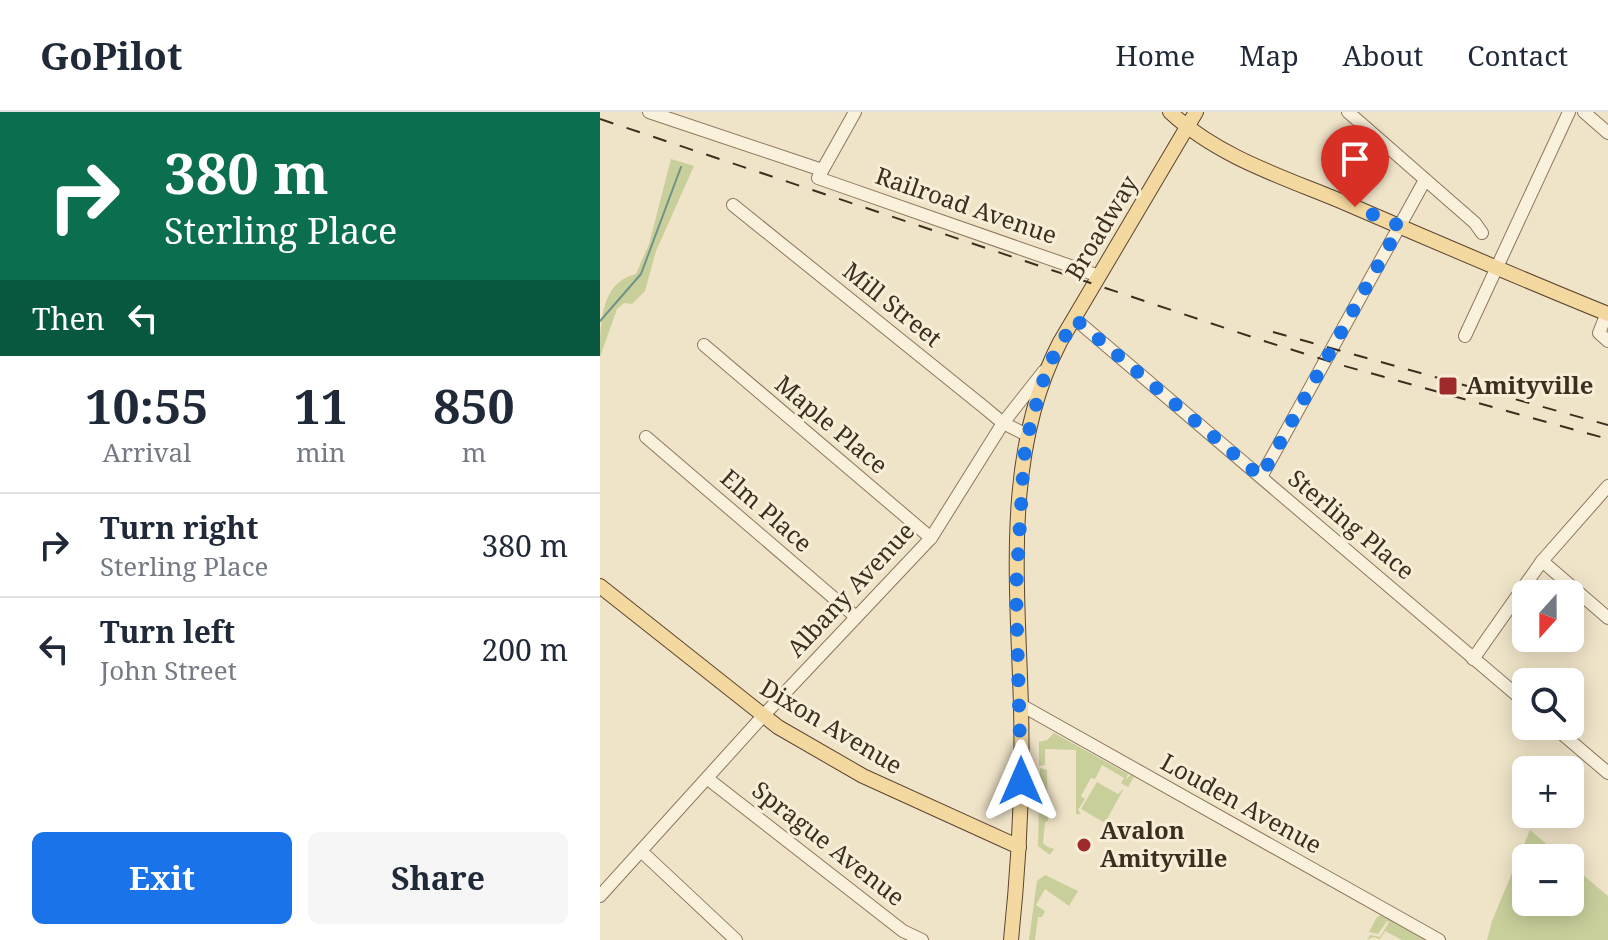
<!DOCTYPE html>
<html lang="en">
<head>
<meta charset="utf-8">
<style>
	body { margin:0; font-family:"Noto Serif",serif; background:#f6f6f7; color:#1f2937; height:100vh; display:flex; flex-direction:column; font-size:30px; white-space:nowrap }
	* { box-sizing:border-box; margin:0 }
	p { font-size:26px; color:#747a83 }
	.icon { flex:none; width:44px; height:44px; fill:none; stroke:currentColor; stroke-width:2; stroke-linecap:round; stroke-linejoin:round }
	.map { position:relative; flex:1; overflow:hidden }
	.side { display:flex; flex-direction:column; background:#fff; width:600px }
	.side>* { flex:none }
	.hud { background:#0b6e4f; color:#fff; overflow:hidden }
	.needle { width:52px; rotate:201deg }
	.fabs { position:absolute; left:912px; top:468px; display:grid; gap:16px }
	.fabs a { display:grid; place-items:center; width:72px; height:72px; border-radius:12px; background:#fff; box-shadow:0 4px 20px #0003; font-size:40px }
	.pin { position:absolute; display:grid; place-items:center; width:68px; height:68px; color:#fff; margin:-82px -34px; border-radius:50% 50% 50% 0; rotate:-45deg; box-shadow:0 0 8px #0007 }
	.pin .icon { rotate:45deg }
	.me { position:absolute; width:88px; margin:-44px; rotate:0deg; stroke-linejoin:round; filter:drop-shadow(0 0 6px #0008) }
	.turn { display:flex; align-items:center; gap:28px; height:168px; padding:0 32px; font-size:36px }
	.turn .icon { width:104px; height:104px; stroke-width:2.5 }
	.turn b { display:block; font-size:56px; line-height:68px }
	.then { display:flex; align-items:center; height:76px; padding:0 32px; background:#0003; gap:16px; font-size:30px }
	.eta { display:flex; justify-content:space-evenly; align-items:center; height:136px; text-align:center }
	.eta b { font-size:48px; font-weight:700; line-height:56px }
	.primary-button { display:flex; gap:16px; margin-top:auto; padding:16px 32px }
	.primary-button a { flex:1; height:92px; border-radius:12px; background:#1a73e8; color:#fff; font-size:32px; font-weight:700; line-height:92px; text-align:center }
	.primary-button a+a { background:#f6f6f7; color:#1f2937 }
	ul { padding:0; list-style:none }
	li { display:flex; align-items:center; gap:24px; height:104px; padding:0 32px; border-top:2px solid #e0e1e3 }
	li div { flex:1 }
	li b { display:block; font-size:30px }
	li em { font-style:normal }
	header { display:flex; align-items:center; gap:48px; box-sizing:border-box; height:112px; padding:0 40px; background:#fff; border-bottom:2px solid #e0e1e3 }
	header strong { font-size:38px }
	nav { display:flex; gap:44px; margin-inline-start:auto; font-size:28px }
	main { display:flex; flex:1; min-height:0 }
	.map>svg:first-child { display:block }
</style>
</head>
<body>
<header>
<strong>GoPilot</strong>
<nav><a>Home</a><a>Map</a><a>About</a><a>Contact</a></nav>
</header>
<main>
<section class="side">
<div class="hud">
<div class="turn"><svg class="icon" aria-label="right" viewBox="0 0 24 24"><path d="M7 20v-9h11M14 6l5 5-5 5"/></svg><div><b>380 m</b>Sterling Place</div></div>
<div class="then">Then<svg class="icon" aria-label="left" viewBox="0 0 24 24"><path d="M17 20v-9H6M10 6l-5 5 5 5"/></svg></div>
</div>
<div class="eta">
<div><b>10:55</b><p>Arrival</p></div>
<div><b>11</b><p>min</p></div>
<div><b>850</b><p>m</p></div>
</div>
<ul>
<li><svg class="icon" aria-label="right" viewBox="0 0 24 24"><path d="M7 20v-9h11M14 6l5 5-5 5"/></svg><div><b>Turn right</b><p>Sterling Place</p></div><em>380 m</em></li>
<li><svg class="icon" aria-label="left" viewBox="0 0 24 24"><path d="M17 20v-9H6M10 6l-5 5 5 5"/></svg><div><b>Turn left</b><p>John Street</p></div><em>200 m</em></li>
</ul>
<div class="primary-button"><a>Exit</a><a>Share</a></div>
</section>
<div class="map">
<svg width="1008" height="828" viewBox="0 0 1008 828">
	<rect width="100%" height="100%" fill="#f0e4c8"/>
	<g fill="#c9cf9b">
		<path d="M71,47L94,54L56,139L45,179L32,192L24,191L17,197L0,245C0,213 0,170 36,162L49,132Z"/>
		<path d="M454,621L528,662L526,668L530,663L534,665L528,675L521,671L524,666L502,653L495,667L491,666L481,684L485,687L478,698L481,702H476V638L445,637V653L439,654V630L447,628Z"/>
		<path d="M440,656L447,658L448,709L445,710L443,731L448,735L461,739L454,737L450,743L438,734Z"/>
		<path d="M497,670L518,682L524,676L505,711L481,697Z"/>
		<path d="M930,718L963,746H926V790H970V752L1008,784V828H887L892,809Z"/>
		<path d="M445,763L478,779L469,794L445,777L436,793L445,799L442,805H438L435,828H429L437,769Z"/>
		<path d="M783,802L828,828H802L785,819L780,827L773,825L767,828L770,823L780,825L789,810L787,809L778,822L769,820L777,805Z"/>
	</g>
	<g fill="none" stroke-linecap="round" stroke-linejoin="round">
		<path stroke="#6f938a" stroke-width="2" d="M0,209L41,162L81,55"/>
		<g stroke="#8d765c" stroke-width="14">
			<g id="minor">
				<path d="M49,0L222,58"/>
				<path d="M255,0L218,66L499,164"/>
				<path d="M748,0L875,111L882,121"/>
				<path d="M984,0L1008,21"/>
				<path d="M133,93L385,296L403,311L427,323"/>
				<path d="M1007,201L999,221L1008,229"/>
				<path d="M475,207L926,591"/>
				<path d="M865,224L969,0"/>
				<path d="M104,233L331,426"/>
				<path d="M46,325L256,505"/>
				<path d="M661,365L825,68"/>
				<path d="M942,449L1008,506"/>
				<path d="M873,547L942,449L1008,374"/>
				<path d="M421,593L839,828"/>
				<path d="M953,614L1008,661"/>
				<path d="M108,667L303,819L322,828"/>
				<path d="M41,739L136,828"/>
				<path d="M0,784L163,604L331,426L403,311L444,259"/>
			</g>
		</g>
		<g stroke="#5b4430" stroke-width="16">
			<g id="major">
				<path d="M570,0C618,45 683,65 743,90C831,128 919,166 1008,202"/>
				<path d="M0,474L178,615L263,664L419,735"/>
				<path d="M411,828C419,751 423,674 421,596C418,475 402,342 460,230L596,0"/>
			</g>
		</g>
		<use href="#minor" stroke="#faf1dc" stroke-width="12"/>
		<use href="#major" stroke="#f3d9a0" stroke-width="14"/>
		<g stroke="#3d2e20" stroke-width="2" stroke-dasharray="14 14" stroke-linecap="butt">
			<path d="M0,7L664,229L741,253L1008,327"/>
			<path d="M673,220L1008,313"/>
		</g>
	</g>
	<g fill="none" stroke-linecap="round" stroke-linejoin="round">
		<path stroke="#1a73e8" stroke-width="14" stroke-dasharray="0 25.2" d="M421,669L416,478L424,345L431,310L447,256L475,207L661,365L800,114L755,95"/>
	</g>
	<g fill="#9e2a2b" stroke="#f7eed8" stroke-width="3">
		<rect x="838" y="264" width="20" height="20" rx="4"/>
		<circle cx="484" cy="733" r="8"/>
	</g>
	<g text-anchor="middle" stroke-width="6" stroke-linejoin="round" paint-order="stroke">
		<g font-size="24" fill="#3d2e20" stroke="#f7eed8">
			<text transform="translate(366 94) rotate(19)" y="8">Railroad Avenue</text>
			<text transform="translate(502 116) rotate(-59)" y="8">Broadway</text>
			<text transform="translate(292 193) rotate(39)" y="8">Mill Street</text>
			<text transform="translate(231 313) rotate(40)" y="8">Maple Place</text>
			<text transform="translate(166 399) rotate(41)" y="8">Elm Place</text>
			<text transform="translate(751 413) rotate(40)" y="8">Sterling Place</text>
			<text transform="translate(251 478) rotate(-47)" y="8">Albany Avenue</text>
			<text transform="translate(231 615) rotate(31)" y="8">Dixon Avenue</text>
			<text transform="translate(641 692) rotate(29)" y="8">Louden Avenue</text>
			<text transform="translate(228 732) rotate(38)" y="8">Sprague Avenue</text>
		</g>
		<g font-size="24" font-weight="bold" fill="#3d2e20" stroke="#f7eed8" text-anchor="start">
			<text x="866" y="282">Amityville</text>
			<text x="500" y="727">Avalon<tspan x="500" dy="28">Amityville</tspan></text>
		</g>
	</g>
</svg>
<div class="fabs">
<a><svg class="needle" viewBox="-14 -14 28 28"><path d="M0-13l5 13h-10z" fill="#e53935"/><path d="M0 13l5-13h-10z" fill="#747a83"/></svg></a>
<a><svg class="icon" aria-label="search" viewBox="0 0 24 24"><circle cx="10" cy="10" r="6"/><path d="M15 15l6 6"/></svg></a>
<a>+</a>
<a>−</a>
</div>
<div class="pin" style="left:755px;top:95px;background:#d93025"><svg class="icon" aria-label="arrive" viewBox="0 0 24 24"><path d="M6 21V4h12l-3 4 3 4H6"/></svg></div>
<svg class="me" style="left:421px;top:669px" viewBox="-20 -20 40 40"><path d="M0-17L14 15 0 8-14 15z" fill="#1a73e8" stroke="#fff" stroke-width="4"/></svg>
</div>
</main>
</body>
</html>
